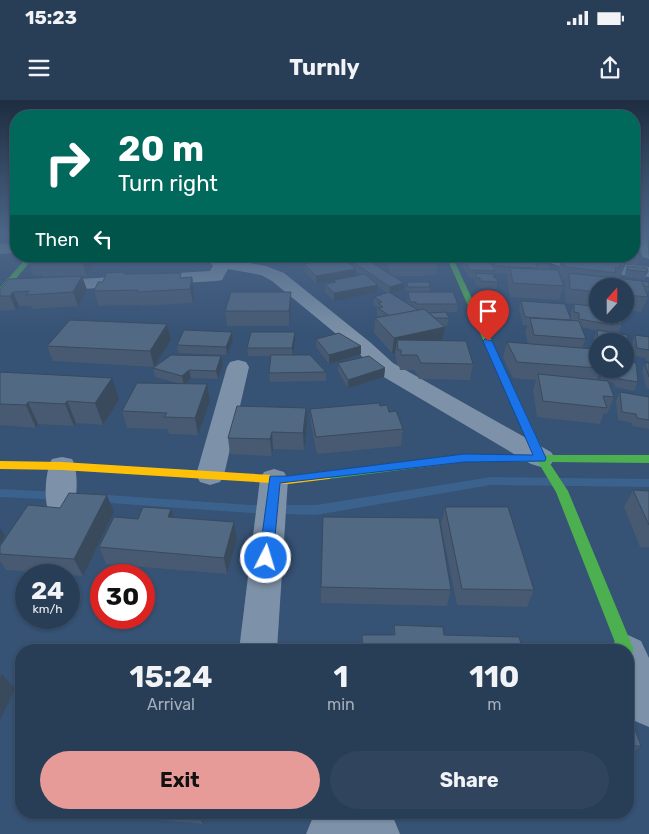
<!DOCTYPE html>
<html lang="en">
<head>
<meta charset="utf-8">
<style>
	body { margin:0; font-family:Rubik,sans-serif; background:#30455d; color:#f1f3f6; height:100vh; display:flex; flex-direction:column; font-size:19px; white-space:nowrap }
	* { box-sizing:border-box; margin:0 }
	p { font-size:16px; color:#a5aeba }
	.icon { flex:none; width:28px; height:28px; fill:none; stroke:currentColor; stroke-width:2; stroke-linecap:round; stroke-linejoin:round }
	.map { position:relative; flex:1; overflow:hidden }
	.panel { position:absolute; left:15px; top:544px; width:619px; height:175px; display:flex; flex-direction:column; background:#283e57; border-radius:20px; box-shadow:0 1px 4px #0004,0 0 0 1px #44576d }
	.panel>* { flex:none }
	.hud { position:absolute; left:10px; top:10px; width:630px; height:152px; border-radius:20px; box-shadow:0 1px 4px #0004,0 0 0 1px #44576d; background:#00695c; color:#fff; overflow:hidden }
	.needle { width:32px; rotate:21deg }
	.fabs { position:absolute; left:589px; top:178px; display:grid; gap:10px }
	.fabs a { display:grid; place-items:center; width:45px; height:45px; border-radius:50%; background:#283e57; box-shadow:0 1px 4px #0004,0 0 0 1px #44576d; font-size:25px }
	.speed { position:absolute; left:15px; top:464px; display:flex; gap:10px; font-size:25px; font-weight:700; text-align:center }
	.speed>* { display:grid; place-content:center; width:65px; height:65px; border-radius:50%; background:#283e57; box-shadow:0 1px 4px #0004,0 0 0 1px #44576d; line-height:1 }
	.speed small { font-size:12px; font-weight:400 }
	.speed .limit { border:8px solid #d22; background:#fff; color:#111 }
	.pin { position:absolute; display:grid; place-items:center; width:42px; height:42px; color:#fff; margin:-51px -21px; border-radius:50% 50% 50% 0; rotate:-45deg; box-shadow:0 0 5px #0007 }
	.pin .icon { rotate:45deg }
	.me { position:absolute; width:55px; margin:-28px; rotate:5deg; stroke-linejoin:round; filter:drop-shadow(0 0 4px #0008) }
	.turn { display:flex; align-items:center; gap:18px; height:105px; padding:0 25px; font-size:22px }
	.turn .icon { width:65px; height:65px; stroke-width:2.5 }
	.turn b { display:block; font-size:35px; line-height:42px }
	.then { display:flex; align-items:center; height:48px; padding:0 25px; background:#0003; gap:10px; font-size:19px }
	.eta { display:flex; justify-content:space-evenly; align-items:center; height:85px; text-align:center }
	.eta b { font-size:30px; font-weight:700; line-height:35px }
	.action { display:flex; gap:10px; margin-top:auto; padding:10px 25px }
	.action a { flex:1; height:58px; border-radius:30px; background:#e69b98; color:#111; font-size:20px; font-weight:700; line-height:58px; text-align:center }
	.action a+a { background:#30455d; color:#f1f3f6 }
	.status { display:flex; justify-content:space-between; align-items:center; height:35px; padding:0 25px; background:#283e57; direction:ltr }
	.status svg { height:14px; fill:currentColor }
	header { display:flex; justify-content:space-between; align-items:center; height:65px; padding:0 25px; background:#283e57; font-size:22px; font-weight:700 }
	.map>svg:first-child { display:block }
</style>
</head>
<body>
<div class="status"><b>15:23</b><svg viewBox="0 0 49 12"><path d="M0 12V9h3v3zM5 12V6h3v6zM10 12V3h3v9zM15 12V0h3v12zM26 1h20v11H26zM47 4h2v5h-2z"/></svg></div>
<header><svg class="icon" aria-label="menu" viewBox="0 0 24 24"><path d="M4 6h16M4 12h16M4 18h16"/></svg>Turnly<svg class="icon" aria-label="share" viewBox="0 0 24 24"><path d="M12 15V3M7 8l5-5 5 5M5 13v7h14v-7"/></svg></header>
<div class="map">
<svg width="649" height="734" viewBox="0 0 649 734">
	<rect width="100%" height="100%" fill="#365274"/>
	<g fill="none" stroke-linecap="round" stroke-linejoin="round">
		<g fill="#3b618d" fill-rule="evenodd">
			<path d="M491,377L649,379V387L491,385L316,415L251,413L94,402L90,401L88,398L90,395L94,394L251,405H316Z"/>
			<path d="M0,389L60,392L64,393L66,396L64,399L60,400L0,397Z"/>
		</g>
		<g fill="#7d92a8" fill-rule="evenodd">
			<path d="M634,134H647L649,159L643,157Z"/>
			<path d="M16,143V153L0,154V144Z"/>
			<path d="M205,156H221L222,158L266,166L284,173L371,243L393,263L551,352L555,358L551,364L541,367L531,364L377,273L357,251L272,181L261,175L228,169L222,180L216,181L48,191L42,190L39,186L42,182L48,181L210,171L213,166Z"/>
			<path d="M545,156H563L571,159L649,167V177C630,175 554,172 544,158Z"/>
			<path d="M238,260L246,262L249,267L224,375L220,382L210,385L200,382L196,375L227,267L230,262Z"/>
			<path d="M62,357L72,359C79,372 78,402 70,415L60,418L50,415C43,403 45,371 52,359Z"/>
			<path d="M274,369L284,372L288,379L277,550H239L260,379L264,372Z"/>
			<path d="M628,535L641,541L649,558V627L635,621L628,604V550H611L615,541Z"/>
			<path d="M319,712H381L393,717L400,734H306L313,717Z"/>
		</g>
		<g fill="#4caf50" fill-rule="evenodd">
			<path d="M28,156H35L3,194H0V188Z"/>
			<path d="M446,156H452L545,355H649V363L549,362L568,391L634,550L631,555L628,557V550H618L556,392L538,362H464L329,379L323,375L329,371L464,354L534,355Z"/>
		</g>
		<path fill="#ffc107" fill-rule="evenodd" d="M0,361L62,362L288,376L329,371L335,375L329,379L288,384L62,370L0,369Z"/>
	</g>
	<g fill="#475a72" fill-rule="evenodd">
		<path d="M0,134H16V138L8,139L4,142H0Z"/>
		<path d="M634,139L637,146L636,150L640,158L638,165L624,164L625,166L620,178L649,182V190L647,194L648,197L641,212L625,210V186H598V207L566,203L564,187L566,181L561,180L564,186L559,200L510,197L507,181L508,174L494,173V178L498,182L496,189L479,188L478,186L475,185V178H469L461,164L463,157L492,166L491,160L492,156H533L534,159L535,156L550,162L548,170L559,173V167L562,156H591L604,158V156H634Z"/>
		<path d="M98,156L87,176H82L87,190L78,206L32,209L31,206H19L16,210L1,211L0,208V190L68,176L43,177L42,175H33L28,161Z"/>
		<path d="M237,156H254L237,157Z"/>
		<path d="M389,156H437L438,161L436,175H426V176H393L403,190L391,194L408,204L407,200L408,194L406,190L407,182L430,187L429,192L458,204L457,212H428L449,218L447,226H444L443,241L473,264L470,280L419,279L414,270H400L399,266H397L395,253H392L374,233L375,218L380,217L377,216V207L373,205L374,197L387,193L378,186L377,192L334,201L325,192V184L334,182V180L316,184L304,171V164L352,166L353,162L376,164V165L390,174L388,164ZM356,171L360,175H355Z"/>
		<path d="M627,166L648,172L644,180L626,177L625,173Z"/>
		<path d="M126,174L182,178L192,177L194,191L193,203L142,206L141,205L99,206L94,191L103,182Z"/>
		<path d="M521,201L565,204L571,221H576L571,220V212L574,204L598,207V214H620L622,224L619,232L612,231L611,233L627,235L630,251L626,259H625V241H598V252L595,251L594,238L597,230L598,231L581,227L586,239L582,248L594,249L598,259V269H625V261L636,263L638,282L634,291L615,287L614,283L609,282L614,297L607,314L604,313L600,324L537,317L533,290L536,280L513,278L503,258L507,242L528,244L525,233L527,225H523L519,209ZM601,271V280L597,279Z"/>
		<path d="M291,207L289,226H227L225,211Z"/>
		<path d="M167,224L171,240L154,267L53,261L47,246Z"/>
		<path d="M232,232L233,240L227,255L178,253L177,245Z"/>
		<path d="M635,235L649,237V262L647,261L646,258L633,256L632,243Z"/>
		<path d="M316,239L361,246V254L329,264L316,247Z"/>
		<path d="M295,240L293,255L326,272V281L270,282L269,273L271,256H248L247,248Z"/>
		<path d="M338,263L385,268L384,277L348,288L338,271Z"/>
		<path d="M645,263H649V289L646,288L642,271Z"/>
		<path d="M223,265L218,279L191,278L185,284L210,301L198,335L169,334L167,329L127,328L122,311L181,284L155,277L153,268Z"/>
		<path d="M0,272L119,300L103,325L76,323L74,326L38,324L36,328L0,325Z"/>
		<path d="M620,292L649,297V329L632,326V323L618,320L616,301Z"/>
		<path d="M380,306L389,312L403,329L401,346L317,354L311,325L310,309Z"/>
		<path d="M307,325L304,350L273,349L272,356L230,354L228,338Z"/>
		<path d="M633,390L649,391V447H640L624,407Z"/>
		<path d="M445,407L534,490L527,507L457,505L441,424Z"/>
		<path d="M171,409L173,417L234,422L237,439L227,474L106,464L99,447L138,419Z"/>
		<path d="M114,412L83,476L6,470L0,461V446Z"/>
		<path d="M321,487L451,490L447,506L321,503Z"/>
		<path d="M394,525L444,535L523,550H361L362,535H393Z"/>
		<path d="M628,610L641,646L633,653H628Z"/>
		<path d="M73,712H205L203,724Z"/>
	</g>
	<g fill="#394a5c">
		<path d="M3,134H6L8,139L4,142L1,136Z"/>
		<path d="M86,156H98L87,176L82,162Z"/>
		<path d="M356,169L355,176L316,184V176Z"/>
		<path d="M82,176L87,190L78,206L73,192Z"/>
		<path d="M192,177L194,191L193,203L190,189Z"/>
		<path d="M404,183L403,190L389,194L390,187Z"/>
		<path d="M378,185L377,192L334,201V193Z"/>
		<path d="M13,192L19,206L16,210L10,196Z"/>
		<path d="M291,192V207L289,226V211Z"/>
		<path d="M167,224L171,240L154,267L150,251Z"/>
		<path d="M445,227L442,242L401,250L397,240L395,253H392L394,238Z"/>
		<path d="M232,232L233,240L227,255L226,247Z"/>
		<path d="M295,232V240L293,257L292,248Z"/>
		<path d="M361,246V254L329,264V255Z"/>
		<path d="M221,256L223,265L218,279L216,271Z"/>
		<path d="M385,268L384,277L348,288V280Z"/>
		<path d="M189,270L191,278L184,285L182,276Z"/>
		<path d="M112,278L119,300L103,325L95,303Z"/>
		<path d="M207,284L210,301L198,335L195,318Z"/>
		<path d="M67,301L76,323L74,326L65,304Z"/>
		<path d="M28,302L38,324L36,328L26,305Z"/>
		<path d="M306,308L307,325L304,350L303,333Z"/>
		<path d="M272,332L273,349L272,356L270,339Z"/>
		<path d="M107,395L114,412L83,476L74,459Z"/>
		<path d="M171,409L176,426L168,417Z"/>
		<path d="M234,422L237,439L227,474L224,458Z"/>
		<path d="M0,428L5,435L0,444Z"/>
		<path d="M2,574L15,589L0,620V578Z"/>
		<path d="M197,712H205L203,724Z"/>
	</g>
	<g fill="#526984" stroke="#394a5c">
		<path d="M634,139L637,146H634Z"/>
		<path d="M634,150H637L640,158L626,156V158L608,156H634Z"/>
		<path d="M33,156H86L82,162L38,163L40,161H28Z"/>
		<path d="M391,156H437L438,161H427L428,163L392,162Z"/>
		<path d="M488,156L495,171L470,170L463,157Z"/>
		<path d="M493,156H533L537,168L495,166Z"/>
		<path d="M535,156H547L550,162H537Z"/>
		<path d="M563,156H591L623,160L625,166L619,165L620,168L615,167L616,173L567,167L563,165Z"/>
		<path d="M342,157L356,169L316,176L304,164Z"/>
		<path d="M368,158L376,164H374L404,183L390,187L353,162Z"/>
		<path d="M627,166L647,168L648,172L628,170Z"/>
		<path d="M510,168L558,170L564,186L513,183Z"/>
		<path d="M125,172V174L181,173L180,178L192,177L190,189L138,192V190L94,191L98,182H103L106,173Z"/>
		<path d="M476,173L493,174L494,178H497L498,182L480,181V178H476Z"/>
		<path d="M569,173L642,181L648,197L625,195V186H598V192L570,189Z"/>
		<path d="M365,174L378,185L334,193L325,184L336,182L334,180Z"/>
		<path d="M82,176L73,192L26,195L29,191L13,192L10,196H0V190L9,179Z"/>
		<path d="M642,181L649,182V187L644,186Z"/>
		<path d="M407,182H429L430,187H408Z"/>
		<path d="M231,192H291L289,211H225Z"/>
		<path d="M389,192L418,210L390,216L378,208L383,207L378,203L382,202L374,197Z"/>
		<path d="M408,192H453L458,204H416V202H410Z"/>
		<path d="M521,201L565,204L571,220L525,217Z"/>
		<path d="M574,204L598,207V214H620L622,224L614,223V225L579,219V213L574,212Z"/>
		<path d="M424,209L445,227L394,238L375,218Z"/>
		<path d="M446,212L449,218H435L429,213Z"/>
		<path d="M530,218L579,221L586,239L534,235Z"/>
		<path d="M70,220L167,224L150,251L47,246Z"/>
		<path d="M184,230L232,232L226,247L177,245Z"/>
		<path d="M597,230L627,235L630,251L625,250V241H598Z"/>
		<path d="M251,232H295L292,248H247Z"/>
		<path d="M339,233L361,246L329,255L316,239Z"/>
		<path d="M635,235L649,237V250L637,248Z"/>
		<path d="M397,240L466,241L473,264L421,263L417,255H401V250H398Z"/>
		<path d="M507,242L594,249L598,259V268L517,262Z"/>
		<path d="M171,255L221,256L216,271L189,270L182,276L153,268Z"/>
		<path d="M271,255H310L326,272L269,273Z"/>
		<path d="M369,256L385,268L348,280L338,263Z"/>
		<path d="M625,261L636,263L638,282L619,279L618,275L604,272V269H625Z"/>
		<path d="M645,263H649V277Z"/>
		<path d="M0,272L112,278L95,303L67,301L65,304L28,302L26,305L0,304Z"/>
		<path d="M538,274L608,281L614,297L603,296L607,308L543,301Z"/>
		<path d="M137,283L207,284L195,318L164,317L167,313L122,311Z"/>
		<path d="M620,292L649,297V320L637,318L636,314L622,312Z"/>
		<path d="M379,303L380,306L387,305L389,312L396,311L403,329L316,337L310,309Z"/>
		<path d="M237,306L306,308L303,333L272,332L270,339L228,338Z"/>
		<path d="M633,390L649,391V425Z"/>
		<path d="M69,393L107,395L74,459L0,454V446L28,405L60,408Z"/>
		<path d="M143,407L171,409L168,417L234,422L224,458L99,447L114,417L138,419Z"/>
		<path d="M445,407H508L534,490L462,489Z"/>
		<path d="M323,417L439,418L451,490L321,487Z"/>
		<path d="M394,525L443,527L444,535L519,537L523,550H363L362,535H395Z"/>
		<path d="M57,547L93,549L56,550Z"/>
		<path d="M628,610L641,646H628Z"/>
	</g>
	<linearGradient id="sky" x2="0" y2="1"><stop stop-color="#1e2d40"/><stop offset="0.57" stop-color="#4c6688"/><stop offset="1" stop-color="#4c6688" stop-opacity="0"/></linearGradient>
	<rect width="649" height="236" fill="url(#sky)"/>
	<path fill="#1a73e8" stroke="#114b97" d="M485,239L492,241L546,358L545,361L464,362L280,383L273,458L271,462L266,464L261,462L259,458L270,376H288L464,354L533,355L483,241Z"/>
</svg>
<div class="fabs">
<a><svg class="needle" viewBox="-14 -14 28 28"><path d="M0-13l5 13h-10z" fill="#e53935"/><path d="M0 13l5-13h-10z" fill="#a5aeba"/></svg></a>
<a><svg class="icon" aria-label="search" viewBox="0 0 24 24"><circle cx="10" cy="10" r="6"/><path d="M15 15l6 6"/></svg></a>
</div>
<div class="speed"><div>24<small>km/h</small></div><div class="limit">30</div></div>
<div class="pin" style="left:488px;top:241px;background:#d93025"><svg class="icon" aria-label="arrive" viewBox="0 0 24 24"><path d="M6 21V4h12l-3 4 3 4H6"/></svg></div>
<svg class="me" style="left:266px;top:458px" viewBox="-20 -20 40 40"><circle r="17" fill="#1a73e8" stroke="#fff" stroke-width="3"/><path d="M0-11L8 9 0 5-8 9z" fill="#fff"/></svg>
<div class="hud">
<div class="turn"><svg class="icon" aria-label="right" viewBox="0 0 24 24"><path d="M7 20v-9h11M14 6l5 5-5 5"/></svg><div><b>20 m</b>Turn right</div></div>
<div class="then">Then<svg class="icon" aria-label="left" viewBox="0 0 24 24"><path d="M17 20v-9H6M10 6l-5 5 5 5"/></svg></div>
</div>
<section class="panel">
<div class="eta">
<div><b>15:24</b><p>Arrival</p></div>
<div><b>1</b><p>min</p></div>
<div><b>110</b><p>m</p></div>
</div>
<div class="action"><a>Exit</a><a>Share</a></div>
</section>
</div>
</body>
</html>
